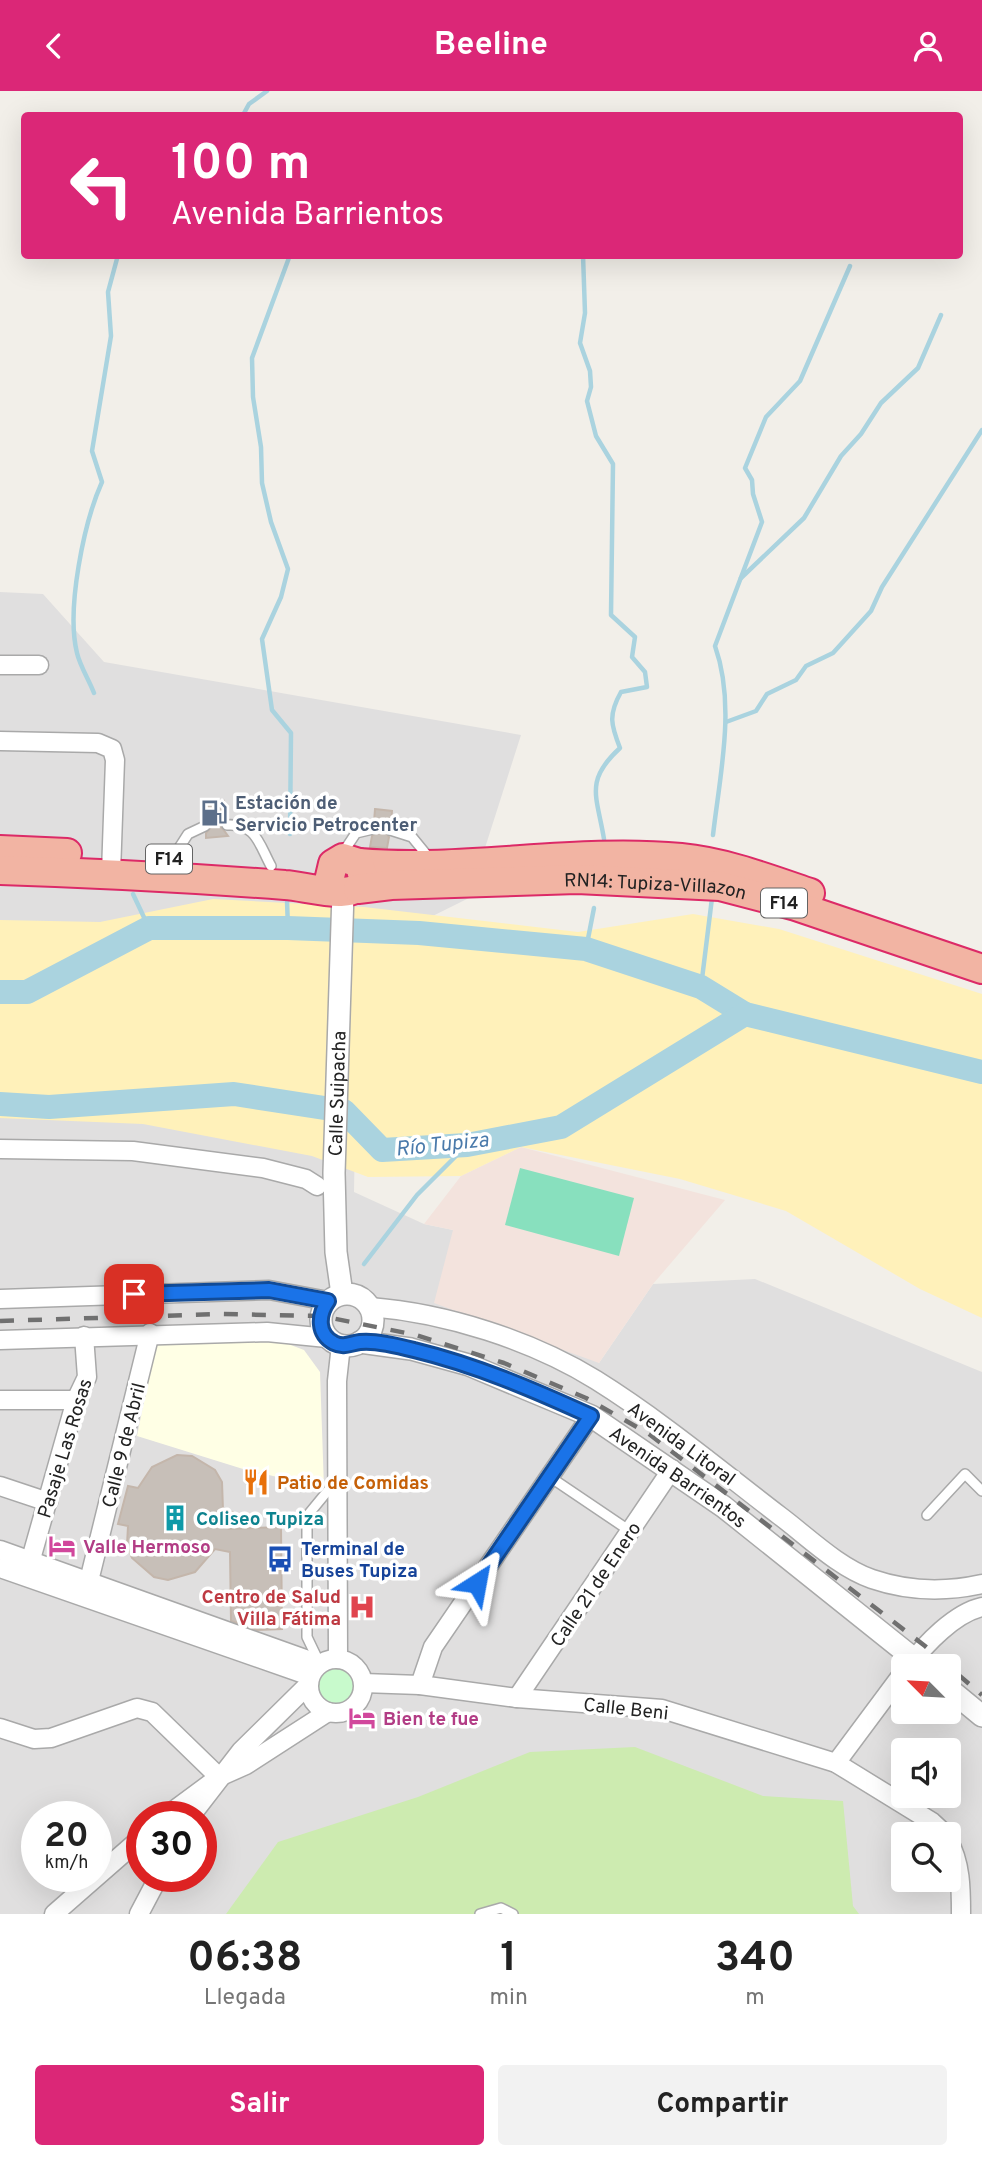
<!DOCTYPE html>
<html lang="es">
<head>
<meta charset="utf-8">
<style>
	body { margin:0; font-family:Overpass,sans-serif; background:#f2f2f2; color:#222; height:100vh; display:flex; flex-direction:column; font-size:26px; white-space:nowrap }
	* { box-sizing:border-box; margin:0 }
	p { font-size:23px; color:#767676 }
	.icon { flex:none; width:38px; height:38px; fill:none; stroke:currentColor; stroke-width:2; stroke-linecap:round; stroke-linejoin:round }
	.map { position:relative; height:1823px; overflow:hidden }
	.details { display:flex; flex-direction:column; background:#fff; flex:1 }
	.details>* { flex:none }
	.top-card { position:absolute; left:21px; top:21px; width:942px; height:147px; border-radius:7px; box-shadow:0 7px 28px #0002; background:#db2777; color:#fff; overflow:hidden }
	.needle { width:46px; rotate:294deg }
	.tools { position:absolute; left:891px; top:1563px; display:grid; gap:14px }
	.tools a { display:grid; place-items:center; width:70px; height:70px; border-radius:7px; background:#fff; box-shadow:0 7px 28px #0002; font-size:35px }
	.speed { position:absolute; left:21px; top:1710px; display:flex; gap:14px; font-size:35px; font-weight:700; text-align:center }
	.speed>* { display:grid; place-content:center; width:91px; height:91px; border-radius:50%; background:#fff; box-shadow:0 7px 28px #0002; line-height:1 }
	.speed small { font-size:18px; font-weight:400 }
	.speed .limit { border:10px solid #d22; background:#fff; color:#111 }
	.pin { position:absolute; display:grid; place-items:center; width:60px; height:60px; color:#fff; margin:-30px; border-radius:14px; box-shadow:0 4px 10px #0006 }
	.me { position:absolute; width:77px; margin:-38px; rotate:34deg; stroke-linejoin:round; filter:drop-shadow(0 0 5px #0008) }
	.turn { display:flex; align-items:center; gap:24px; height:147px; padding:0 35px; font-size:32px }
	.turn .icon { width:91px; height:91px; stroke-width:2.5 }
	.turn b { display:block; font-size:49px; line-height:60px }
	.eta { display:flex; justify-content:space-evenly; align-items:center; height:119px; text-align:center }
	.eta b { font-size:42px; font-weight:700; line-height:49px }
	.action { display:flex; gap:14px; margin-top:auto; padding:14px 35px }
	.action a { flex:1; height:80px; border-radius:7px; background:#db2777; color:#fff; font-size:28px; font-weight:700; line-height:80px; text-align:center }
	.action a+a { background:#f2f2f2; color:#222 }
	header { display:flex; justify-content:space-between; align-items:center; height:91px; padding:0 35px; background:#db2777; color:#fff; font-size:32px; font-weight:700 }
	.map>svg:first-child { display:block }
</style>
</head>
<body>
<header><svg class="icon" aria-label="back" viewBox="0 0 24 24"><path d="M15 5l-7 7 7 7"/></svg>Beeline<svg class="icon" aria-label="person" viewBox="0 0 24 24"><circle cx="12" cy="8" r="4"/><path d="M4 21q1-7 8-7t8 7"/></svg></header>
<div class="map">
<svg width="982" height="1823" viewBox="0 0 982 1823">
	<rect width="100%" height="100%" fill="#f2efe9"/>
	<path fill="#e0dfdf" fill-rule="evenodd" d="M0,501L43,503L104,571L521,644L469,807L358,862L354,1101L424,1133L453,1139L599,1272L653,1193L755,1188L982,1281V1823H0ZM903,1575H948V1620H903ZM903,1659H948V1704H903ZM37,1726H96V1785H37ZM142,1726H201V1785H142ZM903,1743H948V1788H903Z"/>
	<path fill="#ffffe5" d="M283,1251L304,1259L320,1281L324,1397L243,1378L137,1345L156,1252Z"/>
	<path fill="#f3e3dd" d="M521,1056L725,1109L653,1193L599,1272L434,1212L453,1139L424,1133L461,1085Z"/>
	<path fill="#cdebb0" d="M635,1656L763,1705L843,1710L853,1815L859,1823H226L278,1751L418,1706L530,1661Z"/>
	<path fill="#fff1ba" d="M213,808L364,816L578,841L693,823L779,838L982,903V1227L920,1198L786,1120L680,1088L521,1056L461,1085L368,1086L312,1065L143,1033L0,1027V829L100,831Z"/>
	<circle fill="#c8facc" cx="336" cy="1594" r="20"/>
	<path fill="#88e0be" d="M520,1077L634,1107L619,1165L505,1134Z"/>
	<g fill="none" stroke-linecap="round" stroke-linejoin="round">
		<g stroke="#aad3df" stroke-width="4.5">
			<path d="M243,24L249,13L267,0"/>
			<path d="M583,164L585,222L580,252L590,280L591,296L587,310L596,345L613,373L611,524L635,546L632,566L645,581L647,596L621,601C608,624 611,634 620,657C584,690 597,705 604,748"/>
			<path d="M741,487L804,427L841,365L861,343L881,312L918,277L941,224"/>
			<path d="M94,602C89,589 80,575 77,562C66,518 84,431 102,391L92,360L111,245L108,201L118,164"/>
			<path d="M726,631L756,620L767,603L796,589L806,575L833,562L871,520L882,496L982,339"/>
			<path d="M290,743L291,642L272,619L262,548L281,506L288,478L271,431L262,392L261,356L253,306L252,267L290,164"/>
			<path d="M713,744C720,683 736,614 715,555L762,431L753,403L752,389L745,377L766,326L800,290L850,175"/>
			<path d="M133,803L149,837"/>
			<path d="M287,810L288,837"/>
			<path d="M586,858L594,817"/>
			<path d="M701,896L712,807"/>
			<path d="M364,1173L417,1104L467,1054"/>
		</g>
		<g stroke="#aad3df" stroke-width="24">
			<path d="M0,901H27L149,837H288L419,842L586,858L701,896L745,923"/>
			<path d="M0,1013L49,1016L234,1003L344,1020L382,1059L467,1054L561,1036L745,923L982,981"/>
		</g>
	</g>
	<g fill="#c7bfb8" stroke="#c4b6ab" stroke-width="2">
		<path d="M224,710L226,727L220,734L228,745L206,747V742L212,735L204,728L203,713Z"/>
		<path d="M375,718L392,720L391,732L383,738L389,746L387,757L370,756L372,745L380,739L374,731Z"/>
		<path d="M177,1364L192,1365L215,1379L222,1391L223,1419L233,1421L229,1438L281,1436L282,1538L257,1539L231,1530L230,1461L215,1458L195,1481L168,1489L154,1486L132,1467L127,1454L128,1435L118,1433L128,1395L138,1397L152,1376Z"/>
	</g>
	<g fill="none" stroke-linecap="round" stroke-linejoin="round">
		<g stroke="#a9a9a9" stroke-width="12">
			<g id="service">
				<path d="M227,734C256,732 259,753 271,775"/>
				<path d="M390,739L412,746L430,768"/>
				<path d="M342,763L356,742L373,738"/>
				<path d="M172,768L188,743L205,735"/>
				<path d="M550,1386L630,1440"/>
				<path d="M927,1424L965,1383L982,1400"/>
				<path d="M319,1571L307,1546V1425L335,1391"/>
				<path d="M480,1823L501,1817L513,1823"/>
			</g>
		</g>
		<g stroke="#a9a9a9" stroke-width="21">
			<g id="minor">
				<path d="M0,574H39"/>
				<path d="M0,650L98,652L112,658L115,669L111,782"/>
				<path d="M0,1058L133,1060L263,1077L306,1088L317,1095"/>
				<path d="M0,1208L269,1199L328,1210"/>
				<path d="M370,1216C446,1222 531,1249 596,1289C660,1329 720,1379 780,1425C808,1446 838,1476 872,1488C907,1500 946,1501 982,1493"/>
				<path d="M0,1249L267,1241L327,1247"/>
				<path d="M0,1309H76"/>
				<path d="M0,1395L48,1411"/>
				<path d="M0,1459L319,1573"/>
				<path d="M31,1468L76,1309L87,1286L84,1245"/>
				<path d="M0,1477L310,1585"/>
				<path d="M86,1502L150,1242"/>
				<circle cx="336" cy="1595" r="27"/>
				<path d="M338,1568L337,1290L341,1254"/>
				<path d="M909,1575C925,1553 955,1522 982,1516"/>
				<path d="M363,1592L420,1594L517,1607L662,1618L836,1672L932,1731L945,1743"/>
				<path d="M420,1594L433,1556L591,1325"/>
				<path d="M517,1607L672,1378"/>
				<path d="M0,1637L34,1648L51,1647L137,1617L152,1621L219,1686"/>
				<path d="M836,1672L903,1582"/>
				<path d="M165,1726L219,1686L246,1674L328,1621"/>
				<path d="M190,1726L241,1660L309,1593"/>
				<path d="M948,1749C961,1772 961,1798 961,1823"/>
				<path d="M54,1823L142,1746"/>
				<path d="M139,1823L159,1785"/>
			</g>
		</g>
		<g stroke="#a9a9a9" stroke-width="24">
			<g id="tertiary">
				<circle cx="347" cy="1229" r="26"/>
				<path id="s1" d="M342,1203L336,1161L334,1082L343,802"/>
				<path id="s2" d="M360,1251L411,1258L469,1274L591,1325L724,1416L923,1575"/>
				<path d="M948,1597L982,1625"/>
			</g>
		</g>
		<g stroke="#dc2a67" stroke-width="32">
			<g id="trunk">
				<path d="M0,759L67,762"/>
				<path d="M359,772C466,781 574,757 681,767C724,771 769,788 810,802"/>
				<path d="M0,779C95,782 190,787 285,794C307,795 355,812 364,789L359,772L343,767L333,773L329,790L336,799"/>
				<path id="s3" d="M358,798L391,794L577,788L720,795L796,815L982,878"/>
			</g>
		</g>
		<use href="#service" stroke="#fff" stroke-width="9"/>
		<use href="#minor" stroke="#fff" stroke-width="18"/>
		<use href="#tertiary" stroke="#fff" stroke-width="21"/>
		<use href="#trunk" stroke="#f2b4a3" stroke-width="28"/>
		<path stroke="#707070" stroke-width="4.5" stroke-dasharray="14 14" stroke-linecap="butt" d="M0,1230L221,1223L321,1225L416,1244L504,1272L586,1307L649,1343L925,1555L982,1604"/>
	</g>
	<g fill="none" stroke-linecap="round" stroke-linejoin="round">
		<g stroke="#114b97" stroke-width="18">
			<path id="route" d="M134,1203L269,1199L328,1210C318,1224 317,1243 334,1252C344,1257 351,1252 360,1251C375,1249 399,1255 414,1259C476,1274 534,1299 591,1325L477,1492"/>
		</g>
		<use href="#route" stroke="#1a73e8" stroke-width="12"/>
	</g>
	<defs>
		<g id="fuel-bare" transform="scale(2.1)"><path d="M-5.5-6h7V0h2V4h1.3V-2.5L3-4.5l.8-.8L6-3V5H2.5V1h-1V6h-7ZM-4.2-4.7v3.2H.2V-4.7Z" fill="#5c6f8a" stroke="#fff" stroke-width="2.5" paint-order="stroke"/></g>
		<g id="restaurant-bare" transform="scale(2.1)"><path d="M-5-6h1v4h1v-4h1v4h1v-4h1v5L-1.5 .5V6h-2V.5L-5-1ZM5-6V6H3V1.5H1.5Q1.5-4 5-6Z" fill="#e8710a" stroke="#fff" stroke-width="2.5" paint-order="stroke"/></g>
		<g id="building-bare" transform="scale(2.1)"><path d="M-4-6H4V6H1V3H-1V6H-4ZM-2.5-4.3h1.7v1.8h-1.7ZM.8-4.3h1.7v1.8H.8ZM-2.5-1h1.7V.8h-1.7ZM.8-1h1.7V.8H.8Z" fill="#0f9aa8" stroke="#fff" stroke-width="2.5" paint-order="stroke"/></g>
		<g id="hotel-bare" transform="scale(2.1)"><path d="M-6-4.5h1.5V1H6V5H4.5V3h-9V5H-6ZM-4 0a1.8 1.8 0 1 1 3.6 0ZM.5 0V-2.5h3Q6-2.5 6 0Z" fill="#d1479c" stroke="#fff" stroke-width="2.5" paint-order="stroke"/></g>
		<g id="bus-bare" transform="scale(2.1)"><path d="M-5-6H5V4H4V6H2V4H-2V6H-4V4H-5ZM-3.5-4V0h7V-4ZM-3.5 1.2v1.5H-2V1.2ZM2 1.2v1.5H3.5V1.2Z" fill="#1a4fb4" stroke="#fff" stroke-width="2.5" paint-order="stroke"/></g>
		<g id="hospital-bare" transform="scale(2.1)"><path d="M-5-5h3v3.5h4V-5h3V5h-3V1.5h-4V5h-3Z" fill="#e0444e" stroke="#fff" stroke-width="2.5" paint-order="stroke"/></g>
	</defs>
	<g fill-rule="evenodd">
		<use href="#fuel-bare" x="214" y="722"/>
		<use href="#restaurant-bare" x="256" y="1391"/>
		<use href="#building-bare" x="175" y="1427"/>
		<use href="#hotel-bare" x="62" y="1455"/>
		<use href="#bus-bare" x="280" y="1468"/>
		<use href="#hospital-bare" x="362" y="1516"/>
		<use href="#hotel-bare" x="362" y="1627"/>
	</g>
	<g text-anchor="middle" stroke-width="7" stroke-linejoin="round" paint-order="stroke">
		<g fill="#fff" stroke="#646464" stroke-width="2">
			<rect x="146" y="753.5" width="46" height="29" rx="5"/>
			<rect x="761" y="797.5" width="46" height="29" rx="5"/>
		</g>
		<g font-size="18" font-weight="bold" fill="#222">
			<text x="169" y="774">F14</text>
			<text x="784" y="818">F14</text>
		</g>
		<g font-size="19" font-weight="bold" fill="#4e5e75" stroke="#fff" text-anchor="start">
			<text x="235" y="718">Estación de<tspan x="235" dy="22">Servicio Petrocenter</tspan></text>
		</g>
		<g font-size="19" fill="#222" stroke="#fff">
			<text dy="7" stroke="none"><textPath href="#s3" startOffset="298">RN14: Tupiza-Villazon</textPath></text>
			<text dy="7" stroke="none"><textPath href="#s1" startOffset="201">Calle Suipacha</textPath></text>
			<text transform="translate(682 1352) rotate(36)" y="7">Avenida Litoral</text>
			<text transform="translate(123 1354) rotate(-76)" y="7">Calle 9 de Abril</text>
			<text transform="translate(64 1357) rotate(-73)" y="7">Pasaje Las Rosas</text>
			<text dy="7" stroke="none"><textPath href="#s2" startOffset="350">Avenida Barrientos</textPath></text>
			<text transform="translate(595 1493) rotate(-56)" y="7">Calle 21 de Enero</text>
			<text transform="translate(626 1617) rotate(6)" y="7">Calle Beni</text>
		</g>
		<g font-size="19" font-weight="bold" fill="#c56008" stroke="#fff" text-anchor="start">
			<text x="277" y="1398">Patio de Comidas</text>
		</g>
		<g font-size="19" font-weight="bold" fill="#0d838f" stroke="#fff" text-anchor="start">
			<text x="196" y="1434">Coliseo Tupiza</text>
		</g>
		<g font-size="19" font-weight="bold" fill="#b23c85" stroke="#fff" text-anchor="start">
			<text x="83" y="1462">Valle Hermoso</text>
			<text x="383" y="1634">Bien te fue</text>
		</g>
		<g font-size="19" font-weight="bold" fill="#164399" stroke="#fff" text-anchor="start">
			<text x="301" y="1464">Terminal de<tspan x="301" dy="22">Buses Tupiza</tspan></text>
		</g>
		<g font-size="19" font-weight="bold" fill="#be3a42" stroke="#fff" text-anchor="end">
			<text x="341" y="1512">Centro de Salud<tspan x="341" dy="22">Villa Fátima</tspan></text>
		</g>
		<g font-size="21" font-style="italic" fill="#4a7aab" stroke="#fff">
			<text transform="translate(442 1053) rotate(-6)" y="7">Río Tupiza</text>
		</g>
	</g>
</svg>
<div class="tools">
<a><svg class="needle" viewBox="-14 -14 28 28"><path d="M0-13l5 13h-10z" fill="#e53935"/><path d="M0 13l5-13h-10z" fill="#767676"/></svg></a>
<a><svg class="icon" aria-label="sound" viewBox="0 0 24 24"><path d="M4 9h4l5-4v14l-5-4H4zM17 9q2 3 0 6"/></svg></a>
<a><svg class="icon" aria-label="search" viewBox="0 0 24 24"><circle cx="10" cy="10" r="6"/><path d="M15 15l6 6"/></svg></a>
</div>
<div class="speed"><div>20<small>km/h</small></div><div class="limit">30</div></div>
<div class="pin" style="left:134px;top:1203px;background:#d93025"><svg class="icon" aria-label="arrive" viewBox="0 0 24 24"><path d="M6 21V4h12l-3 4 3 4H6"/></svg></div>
<svg class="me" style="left:477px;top:1492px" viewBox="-20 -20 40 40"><path d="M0-17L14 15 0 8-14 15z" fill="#1a73e8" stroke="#fff" stroke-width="4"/></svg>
<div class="top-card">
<div class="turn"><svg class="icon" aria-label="left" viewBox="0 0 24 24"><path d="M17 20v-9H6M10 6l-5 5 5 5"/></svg><div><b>100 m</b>Avenida Barrientos</div></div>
</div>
</div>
<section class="details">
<div class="eta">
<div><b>06:38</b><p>Llegada</p></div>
<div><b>1</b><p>min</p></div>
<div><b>340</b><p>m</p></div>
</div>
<div class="action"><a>Salir</a><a>Compartir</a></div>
</section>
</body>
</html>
